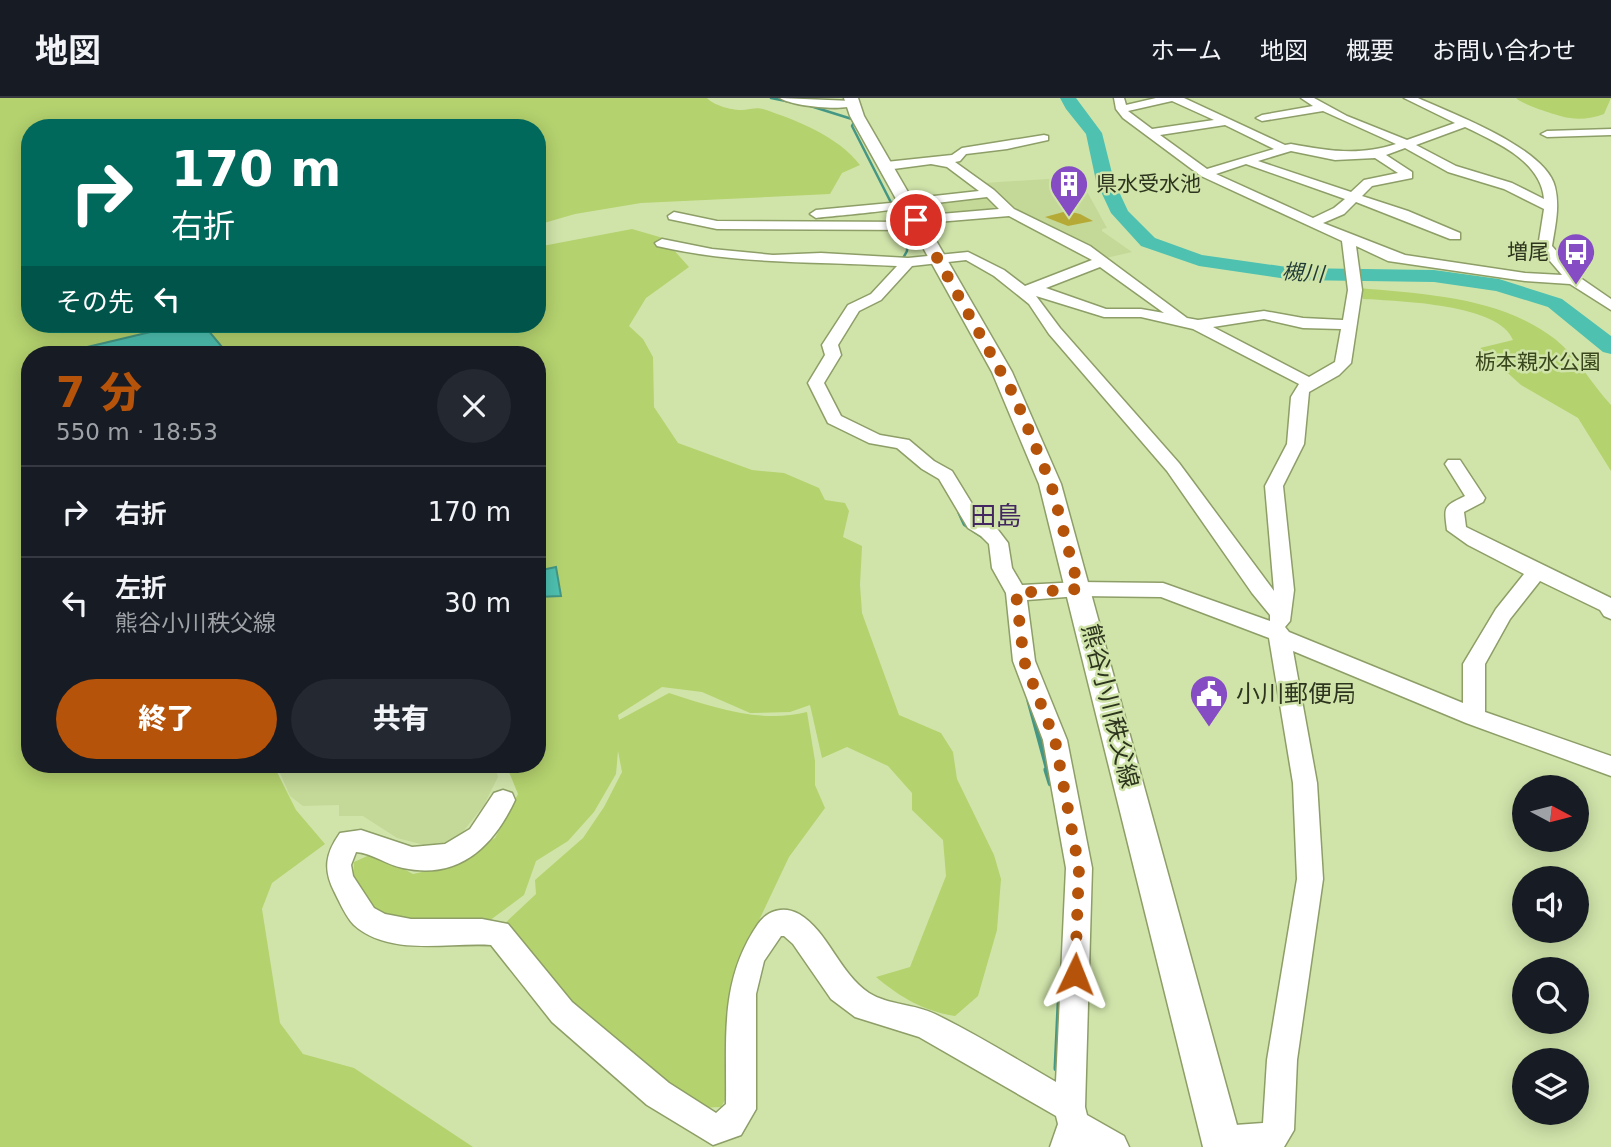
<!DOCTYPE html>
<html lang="ja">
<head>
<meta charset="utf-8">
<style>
	body { margin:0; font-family:"DejaVu Sans","Noto Sans JP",sans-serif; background:#242831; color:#f1f3f6; height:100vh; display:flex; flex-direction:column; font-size:26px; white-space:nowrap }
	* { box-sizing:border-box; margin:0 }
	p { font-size:23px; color:#9ea1a6 }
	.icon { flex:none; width:38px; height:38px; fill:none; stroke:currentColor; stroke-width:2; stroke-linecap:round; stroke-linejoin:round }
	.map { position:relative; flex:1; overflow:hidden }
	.sheet { position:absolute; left:21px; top:248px; width:525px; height:427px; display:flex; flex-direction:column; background:#171b24; border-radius:28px; box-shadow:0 4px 18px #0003 }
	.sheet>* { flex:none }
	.banner { position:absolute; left:21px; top:21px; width:525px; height:214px; border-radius:28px; box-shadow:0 4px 18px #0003; background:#00695c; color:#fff; overflow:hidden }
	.needle { width:46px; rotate:97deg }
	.controls { position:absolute; left:1512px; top:677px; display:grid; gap:14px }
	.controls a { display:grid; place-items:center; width:77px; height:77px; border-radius:50%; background:#171b24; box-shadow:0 4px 18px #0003; font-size:35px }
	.pin { position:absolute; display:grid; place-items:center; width:60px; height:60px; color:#fff; margin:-30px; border:4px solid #fff; border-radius:50%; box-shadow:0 2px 7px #0007 }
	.me { position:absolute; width:77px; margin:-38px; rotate:2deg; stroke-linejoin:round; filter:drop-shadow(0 0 5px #0008) }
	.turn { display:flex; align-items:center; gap:24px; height:147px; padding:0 35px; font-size:32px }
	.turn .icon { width:91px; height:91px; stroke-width:2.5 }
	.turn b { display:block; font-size:49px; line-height:60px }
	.then { display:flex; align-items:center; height:66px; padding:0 35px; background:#0003; gap:14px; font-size:26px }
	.round { display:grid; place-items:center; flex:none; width:74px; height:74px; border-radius:37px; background:#242831 }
	.overview { display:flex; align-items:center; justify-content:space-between; height:119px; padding:0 35px }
	h1 { font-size:42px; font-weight:800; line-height:52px; color:#b45309 }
	.cta { display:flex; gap:14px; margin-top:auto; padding:14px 35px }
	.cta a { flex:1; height:80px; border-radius:42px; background:#b45309; color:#fff; font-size:28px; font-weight:800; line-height:80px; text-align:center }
	.cta a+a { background:#242831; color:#f1f3f6 }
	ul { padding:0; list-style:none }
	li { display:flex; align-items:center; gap:21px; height:91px; padding:0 35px; border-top:2px solid #363941 }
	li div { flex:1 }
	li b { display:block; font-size:26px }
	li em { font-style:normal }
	header { display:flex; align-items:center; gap:42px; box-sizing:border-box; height:98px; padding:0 35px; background:#171b24; border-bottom:2px solid #363941 }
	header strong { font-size:33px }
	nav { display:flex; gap:38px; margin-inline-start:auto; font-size:24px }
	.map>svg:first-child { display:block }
</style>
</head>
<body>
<header>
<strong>地図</strong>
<nav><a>ホーム</a><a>地図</a><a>概要</a><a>お問い合わせ</a></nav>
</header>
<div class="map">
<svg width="1611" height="1049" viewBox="0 0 1611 1049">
	<rect width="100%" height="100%" fill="#d0e4aa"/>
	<g fill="#c4d998">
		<path d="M1079,79L1107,130L1102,131V133L1132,154L1102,161L1060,133L1012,113L984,85Z"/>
		<path d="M986,97L1003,112L929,118L926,105Z"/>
		<path d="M282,667H494L498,679L484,707L462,735L442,746L428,748L397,740L363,718H339V707L303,708L290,698L280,675Z"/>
	</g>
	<g fill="#b4d26e">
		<path d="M0,0H707C713,7 731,12 741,12C749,12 756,9 763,11C796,22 838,38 860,67L842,75L830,96L641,105L575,116L537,127V30H30V226H537V149L632,131L663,140L689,169L646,200L629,228L643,241L653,259L654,309L678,345L752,372L784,375L819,390L825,402L845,405L849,413L843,439L862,448L860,487L862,515L899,617L941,635L953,654L957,681L994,757L1001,781L997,832L978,898L955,918C923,913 900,899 876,879L910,869L946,778L943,742L912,712V695L888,668L847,649L822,660L810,607L790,614L750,615L702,594L662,589L618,617L619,622L669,595C713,609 760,626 807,614L815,663V687L825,710L789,759L734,875L728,945L729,995L721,1009L698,1010L569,902L504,826L536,796L535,782L583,740L604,709L622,674L618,653L616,676L594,714L568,743L536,763L524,797L489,823L397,825L369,813L353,784L354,764L374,755L413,776L439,770L495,740L518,696L507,669L502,667H537V257H30V667H277L275,670L296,712L325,746L272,785L262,811L280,925L303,956L354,970L473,1049H0Z"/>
		<path d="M1516,0H1611L1604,16C1594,20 1580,22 1570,20C1560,19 1521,6 1516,0Z"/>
		<path d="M1359,190C1425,196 1501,199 1555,241C1578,259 1591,286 1611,307V373L1578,320L1521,287L1480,250L1513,242C1500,206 1398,203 1363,201Z"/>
	</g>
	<g fill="#4ec1b1" stroke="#449785" stroke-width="2">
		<path d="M184,226H203L227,255L72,257L75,252Z"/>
		<path d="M556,469L561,498L537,499V473Z"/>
	</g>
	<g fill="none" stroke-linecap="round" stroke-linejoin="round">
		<g stroke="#449785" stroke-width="2.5">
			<path d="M771,0L791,4"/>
			<path d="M804,6L855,22L852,28L907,136V153L901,164"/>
		</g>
		<g stroke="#449785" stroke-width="5">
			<path d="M960,415L965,426L984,439"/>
			<path d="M1029,603L1048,673"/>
		</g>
		<g stroke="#449785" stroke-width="7">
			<path d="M1047,672L1051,685"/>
			<path d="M1057,970L1060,906"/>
		</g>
		<path fill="#4ec1b1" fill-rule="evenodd" d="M1060,0H1076L1102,35L1114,83L1128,113L1155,140L1202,157L1294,170L1434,172L1499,181L1562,201L1611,238V256L1603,254L1548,209L1496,193L1434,184L1294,182L1199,168L1141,148L1111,115L1096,83L1086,36L1066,11Z"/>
	</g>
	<path fill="#b6aa37" d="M1067,113L1080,116L1093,123L1068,128L1045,119Z"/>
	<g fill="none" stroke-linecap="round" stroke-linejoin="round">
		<g stroke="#8d9e67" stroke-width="3">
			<g id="minor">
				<path d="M780,0L852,3L857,6C845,14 792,8 780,0Z"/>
				<path d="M1114,0H1124L1126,7L1156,0H1184L1285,47L1291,46C1328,53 1360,58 1396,46L1323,13L1262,23L1256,20L1262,17L1313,8L1301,0H1314L1347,18L1407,42L1455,25L1404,0H1418C1453,16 1546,50 1555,89C1560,109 1555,129 1552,148L1579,179L1611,201V212L1570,186L1525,183L1388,163L1356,148L1362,192L1351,265L1339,277L1309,294L1304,346L1283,388L1294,492L1290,523L1285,529L1289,534L1463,605V566L1496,511L1524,476L1468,447L1447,432C1444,408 1443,409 1465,398L1445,366L1448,362H1460L1485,400L1483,404L1464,414L1466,429L1611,500V521L1604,518L1600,512L1540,483L1510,521L1485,566V614L1611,658V678L1466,625L1293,553L1317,685L1323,781L1297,962L1294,1032L1284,1049H1207L1205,1044L1210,1033L1221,1028L1263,1025L1267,962L1297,781L1293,685L1269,540L1161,499L1079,498L1027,502L1035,563L1067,642L1092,770L1085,1009L1087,1017L1124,1038L1129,1049H1050L1058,1026L1056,1018L919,939L855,919L831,901L793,846L784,838H781L764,863L756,896V1011L741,1037L713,1047L647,1007L552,924L491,847C448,844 390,859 354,827C346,819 340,805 335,795C323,772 325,756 340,735L361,732L412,749L445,746L470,731L494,695L503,692L512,695L515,702C493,749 459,782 403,770C387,767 372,755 356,754L351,767L353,778L374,810L385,816L411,821H482L508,826L572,904L669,985L716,1015L726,1006C727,940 719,883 758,826C767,813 783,807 799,816C828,833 839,875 869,895C888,907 915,906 935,916C976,936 1016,961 1056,984L1066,770L1043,642L1013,563L1006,495L992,470L989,446L981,438L968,430L939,381L922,371L897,350L869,345L828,325L808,285L825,257L822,247L848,207L871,196L897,168C816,163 737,167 657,148L655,145L662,141L712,151L773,157L821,155L908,160L968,154L1004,172L1025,188L1092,162L1009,118L925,125V131L920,132L717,131L669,121L668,118L674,114L717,123L912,124V119L917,118L999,111L987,99L911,108C905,112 831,118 816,120L810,116L816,112L901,104L907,101L979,93L947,69L931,66L886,72L880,68L886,64L952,57L962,50L1044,37L1048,38V42L1007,51L966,56L960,63L955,64L994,92L1014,111L1090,148L1187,220L1198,222L1264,213L1303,220L1343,222L1348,192L1342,143L1201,78L1123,20L1116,11ZM1172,3L1214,22L1152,31L1128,13ZM1225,27L1274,51L1207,71L1160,37ZM1465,29C1496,44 1541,63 1544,101L1512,85L1456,68L1416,47ZM1405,50L1448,74L1504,91L1544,111L1538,149L1562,177L1525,175L1405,157L1323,125L1344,116L1356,104L1450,141H1460V135L1408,113L1362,98L1372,88L1412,80V74L1386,57ZM1291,53L1335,62L1375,60L1398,75L1364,82L1351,94L1258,63ZM1246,66L1345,101L1334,110L1313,120L1216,76ZM966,162L994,178L1029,206L1049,236L1167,373L1252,495L1270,517V523L1163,485L1079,484L1022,487L1012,470L1008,445L995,428L982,422L952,373L934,363L909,342L880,337L841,318L824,285L841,257L838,247L859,213L881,202L912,168ZM1100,169L1164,215L1141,211H1106L1046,190ZM1036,198L1104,219H1141L1193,231L1299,286L1291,299L1287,346L1265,388L1274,493L1179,365L1060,230ZM1264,221L1303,230L1341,231L1335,264L1309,279L1213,229Z"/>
				<path d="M1611,31V37L1547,39L1541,36L1547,33Z"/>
			</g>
		</g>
		<g stroke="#8d9e67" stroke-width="3">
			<path id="major" d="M844,0H858L864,18L1012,274L1061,386L1243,1049H1203L1039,386L992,274L850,18Z"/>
		</g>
		<use href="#minor" fill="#fff" fill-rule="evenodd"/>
		<use href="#major" fill="#fff" fill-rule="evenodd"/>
	</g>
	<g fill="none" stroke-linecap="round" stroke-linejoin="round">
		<path stroke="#b45309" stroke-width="12" stroke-dasharray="0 21.6" d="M916,122L1015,299L1051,386L1079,491L1016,495L1024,563L1055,642L1079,770L1075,876"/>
	</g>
	<defs>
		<g id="building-pin" transform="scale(2.0125)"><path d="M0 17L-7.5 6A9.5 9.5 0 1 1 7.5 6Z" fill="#854cc3" stroke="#d0e4aa"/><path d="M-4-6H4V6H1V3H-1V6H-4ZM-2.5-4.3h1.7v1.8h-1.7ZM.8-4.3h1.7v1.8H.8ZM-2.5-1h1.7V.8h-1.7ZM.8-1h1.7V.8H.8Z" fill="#fff"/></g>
		<g id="bus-pin" transform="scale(2.0125)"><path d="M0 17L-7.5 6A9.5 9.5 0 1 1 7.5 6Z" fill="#854cc3" stroke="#d0e4aa"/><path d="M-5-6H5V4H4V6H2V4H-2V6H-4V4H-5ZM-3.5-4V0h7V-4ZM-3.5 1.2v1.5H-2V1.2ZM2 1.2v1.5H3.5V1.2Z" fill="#fff"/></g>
		<g id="civic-pin" transform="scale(2.0125)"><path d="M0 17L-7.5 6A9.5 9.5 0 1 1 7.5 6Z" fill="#854cc3" stroke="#d0e4aa"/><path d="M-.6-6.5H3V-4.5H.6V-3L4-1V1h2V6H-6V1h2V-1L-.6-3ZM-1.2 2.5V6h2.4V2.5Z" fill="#fff"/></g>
	</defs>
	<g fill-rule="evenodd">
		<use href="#building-pin" x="1069" y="86"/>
		<use href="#bus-pin" x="1576" y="154"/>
		<use href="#civic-pin" x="1209" y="596"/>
	</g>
	<g text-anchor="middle" stroke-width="5" stroke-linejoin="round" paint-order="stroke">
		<g font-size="21" fill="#2e351e" stroke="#d0e4aa" text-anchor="start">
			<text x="1096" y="93">県水受水池</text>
			<text x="1549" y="161" text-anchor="end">増尾</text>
		</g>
		<g font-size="21" font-style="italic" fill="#1f3935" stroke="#d0e4aa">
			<text transform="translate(1303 175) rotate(4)" y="7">槻川</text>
		</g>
		<g font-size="21" fill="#3a461c" stroke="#d0e4aa">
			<text x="1538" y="271">栃本親水公園</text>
		</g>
		<g font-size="24" fill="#2e351e" stroke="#d0e4aa" text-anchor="start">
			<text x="1236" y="604">小川郵便局</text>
		</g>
		<g font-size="24" fill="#2e351e" stroke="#d0e4aa">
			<text transform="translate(1110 608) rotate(76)" y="8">熊谷小川秩父線</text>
		</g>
		<g font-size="26" fill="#422760" stroke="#d0e4aa">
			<text x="996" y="427">田島</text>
		</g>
	</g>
</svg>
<div class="controls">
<a><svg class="needle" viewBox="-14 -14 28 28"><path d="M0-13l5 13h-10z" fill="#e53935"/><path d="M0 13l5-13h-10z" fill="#9ea1a6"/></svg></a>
<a><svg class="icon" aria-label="sound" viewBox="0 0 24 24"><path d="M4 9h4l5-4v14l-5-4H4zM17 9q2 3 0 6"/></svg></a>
<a><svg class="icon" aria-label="search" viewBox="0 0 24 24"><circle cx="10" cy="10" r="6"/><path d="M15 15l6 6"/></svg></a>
<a><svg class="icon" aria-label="layers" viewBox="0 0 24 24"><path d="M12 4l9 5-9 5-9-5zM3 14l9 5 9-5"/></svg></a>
</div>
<div class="pin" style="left:916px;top:122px;background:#d93025"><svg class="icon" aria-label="arrive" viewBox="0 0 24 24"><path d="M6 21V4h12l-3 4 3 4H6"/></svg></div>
<svg class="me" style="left:1075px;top:876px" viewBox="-20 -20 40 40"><path d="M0-17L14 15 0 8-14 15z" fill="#b45309" stroke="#fff" stroke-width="4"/></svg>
<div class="banner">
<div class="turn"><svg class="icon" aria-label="right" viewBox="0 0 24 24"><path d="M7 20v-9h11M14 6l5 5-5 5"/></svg><div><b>170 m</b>右折</div></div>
<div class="then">その先<svg class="icon" aria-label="left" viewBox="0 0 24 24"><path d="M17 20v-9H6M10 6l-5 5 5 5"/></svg></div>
</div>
<section class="sheet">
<div class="overview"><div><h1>7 分</h1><p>550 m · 18:53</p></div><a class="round"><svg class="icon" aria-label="close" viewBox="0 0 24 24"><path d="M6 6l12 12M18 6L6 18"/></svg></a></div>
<ul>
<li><svg class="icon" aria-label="right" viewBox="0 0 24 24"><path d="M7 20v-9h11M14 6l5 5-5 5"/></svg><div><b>右折</b></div><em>170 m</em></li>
<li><svg class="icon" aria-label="left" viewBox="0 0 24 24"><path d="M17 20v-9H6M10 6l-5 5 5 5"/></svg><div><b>左折</b><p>熊谷小川秩父線</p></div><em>30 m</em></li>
</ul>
<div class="cta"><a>終了</a><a>共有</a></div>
</section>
</div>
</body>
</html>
